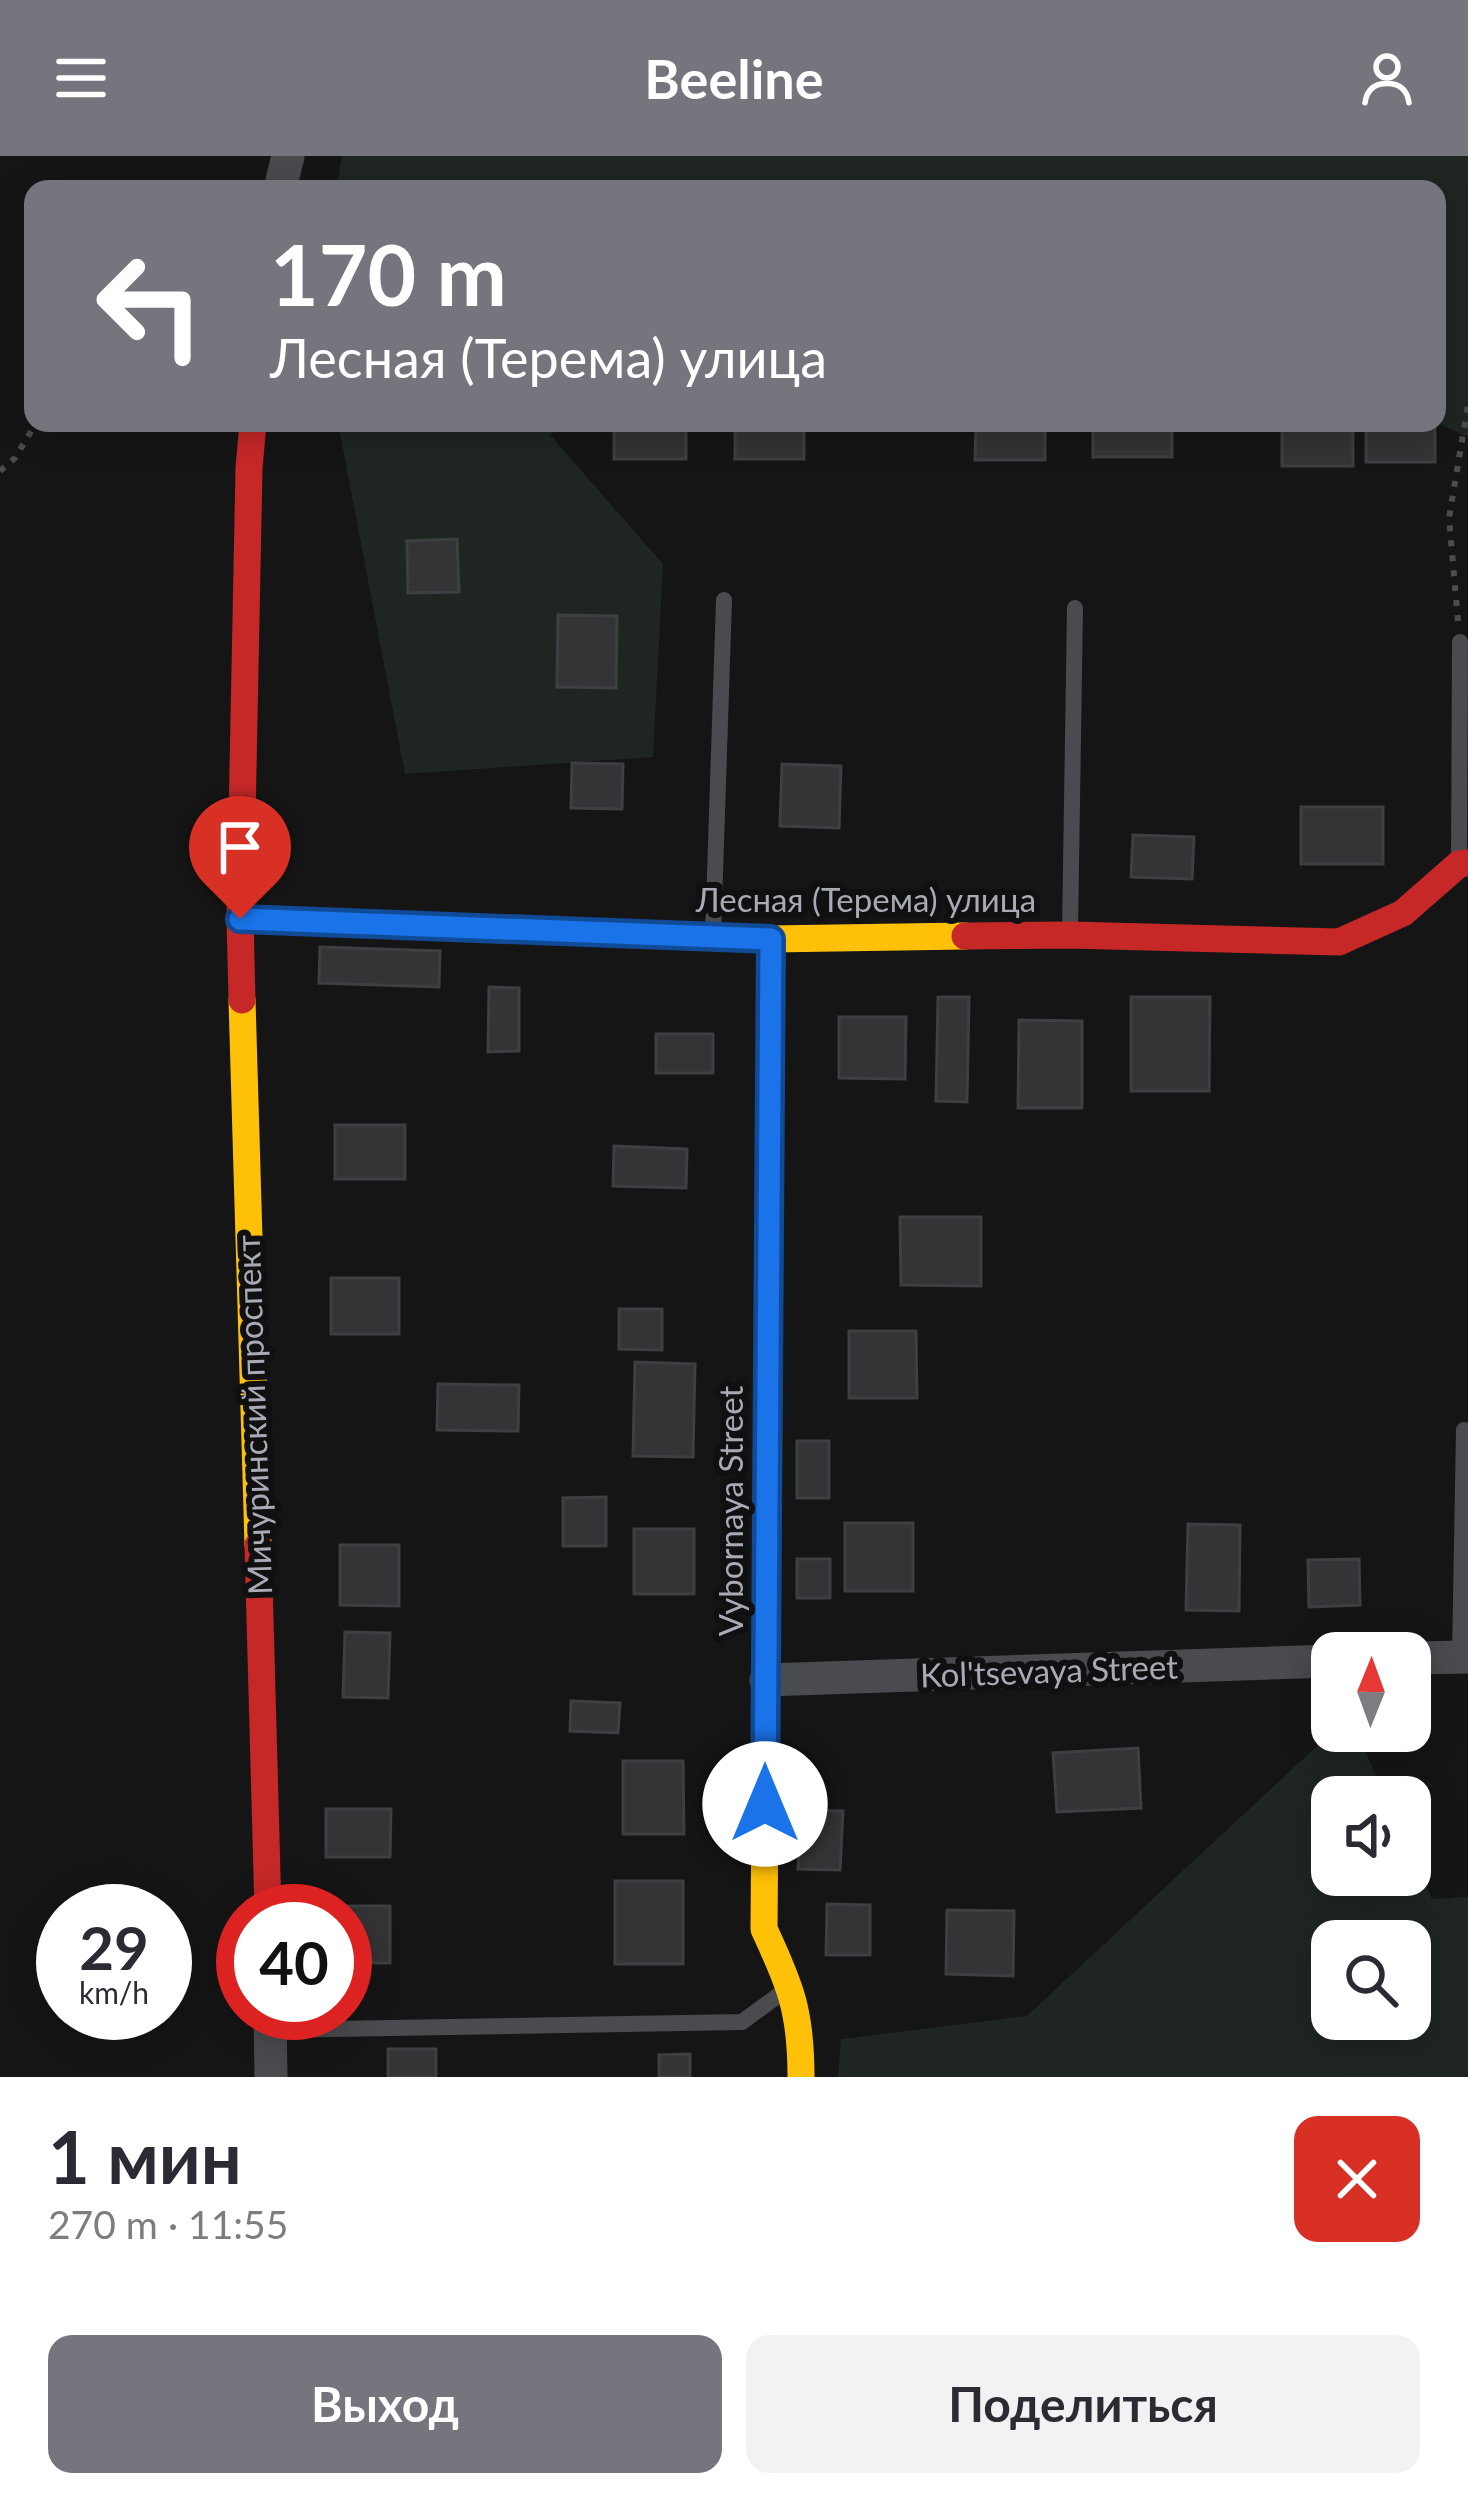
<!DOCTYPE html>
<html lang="ru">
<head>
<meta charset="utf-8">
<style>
	body { margin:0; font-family:Lato,sans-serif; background:#f2f2f3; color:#2b2b33; height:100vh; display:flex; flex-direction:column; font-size:45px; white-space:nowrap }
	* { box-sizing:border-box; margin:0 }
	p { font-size:39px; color:#7c7c81 }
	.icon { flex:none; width:66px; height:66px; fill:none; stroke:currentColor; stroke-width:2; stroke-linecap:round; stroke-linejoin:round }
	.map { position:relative; height:1921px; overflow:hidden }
	.side { display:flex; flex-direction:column; background:#fff; flex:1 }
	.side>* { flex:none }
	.top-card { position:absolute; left:24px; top:24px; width:1422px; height:252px; border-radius:24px; box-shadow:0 6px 30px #0003; background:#75767d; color:#fff; overflow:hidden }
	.needle { width:78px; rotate:1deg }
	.fabs { position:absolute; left:1311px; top:1476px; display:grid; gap:24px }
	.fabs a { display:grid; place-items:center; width:120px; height:120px; border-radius:24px; background:#fff; box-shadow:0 6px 30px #0003; font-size:60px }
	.speed { position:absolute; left:36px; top:1728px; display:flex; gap:24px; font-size:60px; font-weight:700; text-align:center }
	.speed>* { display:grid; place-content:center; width:156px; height:156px; border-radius:50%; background:#fff; box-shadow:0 6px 30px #0003; line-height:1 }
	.speed small { font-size:30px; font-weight:400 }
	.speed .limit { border:18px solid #d22; background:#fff; color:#111 }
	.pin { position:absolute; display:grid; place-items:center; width:102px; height:102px; color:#fff; margin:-123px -51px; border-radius:50% 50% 50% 0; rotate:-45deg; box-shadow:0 0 12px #0007 }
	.pin .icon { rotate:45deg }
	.me { position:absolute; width:132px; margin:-66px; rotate:0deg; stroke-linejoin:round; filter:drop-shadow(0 0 9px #0008) }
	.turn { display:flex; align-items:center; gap:42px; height:252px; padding:0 48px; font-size:54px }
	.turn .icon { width:156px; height:156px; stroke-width:2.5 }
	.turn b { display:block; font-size:84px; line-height:102px }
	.round { display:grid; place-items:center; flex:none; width:126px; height:126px; border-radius:24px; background:#f2f2f3 }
	.overview { display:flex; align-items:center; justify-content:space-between; height:204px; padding:0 48px }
	h1 { font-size:72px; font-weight:700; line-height:90px }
	.button { display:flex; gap:24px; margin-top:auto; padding:24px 48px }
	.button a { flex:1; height:138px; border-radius:24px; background:#75767d; color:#fff; font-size:48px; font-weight:700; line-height:138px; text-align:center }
	.button a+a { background:#f2f2f3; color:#2b2b33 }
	header { display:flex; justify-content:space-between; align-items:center; height:156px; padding:0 48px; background:#75767d; color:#fff; font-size:54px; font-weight:700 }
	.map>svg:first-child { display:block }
</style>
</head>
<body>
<header><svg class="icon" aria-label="menu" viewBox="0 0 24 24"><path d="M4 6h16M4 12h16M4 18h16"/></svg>Beeline<svg class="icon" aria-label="person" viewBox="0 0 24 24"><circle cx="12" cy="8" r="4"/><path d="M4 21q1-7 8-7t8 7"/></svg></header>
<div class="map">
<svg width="1468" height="1921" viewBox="0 0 1468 1921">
	<rect width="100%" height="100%" fill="#151516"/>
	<g fill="#1f2621" fill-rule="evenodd">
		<path d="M342,0H1468V281L1437,267V33H336Z"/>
		<path d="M338,267H561L550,279L663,408L653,601L405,618Z"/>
		<path d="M1333,1575H1356L1386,1641H1332V1719H1410V1694L1432,1743L1468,1741V1921H838L841,1883L1027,1860ZM1332,1785H1410V1863H1332Z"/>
	</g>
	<g fill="#343437" stroke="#3e3f42" stroke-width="3">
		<rect x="614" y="267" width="72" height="36"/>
		<rect x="735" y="267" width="69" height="36"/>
		<path d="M976,267H1045V304H975Z"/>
		<rect x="1093" y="267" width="79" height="34"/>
		<rect x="1282" y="267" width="71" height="43"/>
		<rect x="1366" y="267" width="69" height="39"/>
		<path d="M457,383L459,436L408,437L407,385Z"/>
		<path d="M558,459L617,460L616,532L557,531Z"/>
		<path d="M572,607L623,608L622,653L571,652Z"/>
		<path d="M782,608L841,610L839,672L780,670Z"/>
		<rect x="1301" y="651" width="82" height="57"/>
		<path d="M1133,679L1194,681L1192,723L1131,721Z"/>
		<path d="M320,791L440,795L439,831L319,827Z"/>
		<path d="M489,831L519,832V895L488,896Z"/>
		<path d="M938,841H969L967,946L936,945Z"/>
		<path d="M1131,841H1210L1209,935H1131Z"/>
		<path d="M839,861H906L905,923L839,922Z"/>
		<path d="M1019,864L1082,865V952H1018Z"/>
		<rect x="656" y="878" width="57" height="39"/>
		<rect x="335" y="969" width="70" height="54"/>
		<path d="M614,990L687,993L686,1032L613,1030Z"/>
		<path d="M900,1061H981V1130L901,1129Z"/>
		<rect x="331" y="1122" width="68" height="56"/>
		<path d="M619,1153H662V1194L619,1193Z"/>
		<path d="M849,1175H916L917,1242H849Z"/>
		<path d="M635,1206L695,1208L693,1301L633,1300Z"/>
		<path d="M438,1228L519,1229L518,1275L437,1274Z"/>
		<rect x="797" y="1285" width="32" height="57"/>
		<path d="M606,1341V1390H563V1342Z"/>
		<rect x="845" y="1367" width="68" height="68"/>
		<path d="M1188,1368L1240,1369L1239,1455L1186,1454Z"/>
		<rect x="634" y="1373" width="60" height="65"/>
		<path d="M340,1389H399V1450L340,1449Z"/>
		<rect x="797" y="1403" width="33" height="39"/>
		<path d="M1359,1403L1360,1449L1309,1451L1308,1404Z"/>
		<path d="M345,1476L390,1477L388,1542L343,1541Z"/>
		<path d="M571,1545L620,1547L618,1577L570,1575Z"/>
		<path d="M1138,1592L1141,1652L1057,1656L1053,1597Z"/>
		<path d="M623,1605H683L684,1678H623Z"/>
		<path d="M326,1653H391L390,1701H326Z"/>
		<path d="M800,1654L843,1655L840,1714L798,1713Z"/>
		<rect x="615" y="1725" width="68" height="83"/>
		<path d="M827,1748L870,1749V1799H826Z"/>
		<path d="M327,1750H390V1807H345V1755H327Z"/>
		<path d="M947,1754L1014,1755L1013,1820L946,1818Z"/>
		<rect x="388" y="1893" width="48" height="28"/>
		<path d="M690,1898V1921H659V1899Z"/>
	</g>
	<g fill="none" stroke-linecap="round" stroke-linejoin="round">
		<g stroke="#4b4c4f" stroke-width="6" stroke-dasharray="6 9" stroke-linecap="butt">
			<path d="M0,315L15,302L36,267"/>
			<path d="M1458,465L1449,362L1468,249"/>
		</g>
		<g stroke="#4a4b4e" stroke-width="16">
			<path d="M1459,708L1460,486"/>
			<path d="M1070,775L1075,452"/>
			<path d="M713,779L724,444"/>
			<path d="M1460,1501L1464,1274"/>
			<path d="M271,1874L742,1866L787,1833"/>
		</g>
		<g stroke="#4a4b4e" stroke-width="33">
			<path d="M280,33L288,0"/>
			<path d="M1410,1502L1468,1501"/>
			<path d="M766,1524L1332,1505"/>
			<path d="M270,1857L271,1921"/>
		</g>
		<g stroke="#ffc107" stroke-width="27">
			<path d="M240,763L771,783L965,780"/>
			<path d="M242,844L258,1389"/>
			<path d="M768,1261L764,1773C791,1831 801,1856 801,1921"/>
		</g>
		<g stroke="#c62828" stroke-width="27">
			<path d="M965,780L1070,779L1339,786L1403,757L1459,708L1468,707"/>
			<path d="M242,844L240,763L249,312L253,267"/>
			<path d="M768,1261L771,783"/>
			<path d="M258,1389L268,1755"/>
		</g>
	</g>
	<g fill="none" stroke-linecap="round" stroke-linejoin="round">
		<g stroke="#114b97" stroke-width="30">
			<path id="route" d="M240,763L771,783L765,1648"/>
		</g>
		<use href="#route" stroke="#1a73e8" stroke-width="21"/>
	</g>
	<g text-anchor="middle" stroke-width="12" stroke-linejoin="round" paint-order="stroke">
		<g font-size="33" fill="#a8aab5" stroke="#101011">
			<text x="866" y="756">Лесная (Терема) улица</text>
			<text transform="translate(254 1259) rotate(-92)" y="12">Мичуринский проспект</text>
			<text transform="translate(731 1355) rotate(-90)" y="12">Vybornaya Street</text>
			<text transform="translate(1049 1515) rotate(-2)" y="12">Kol'tsevaya Street</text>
		</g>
	</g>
</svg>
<div class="fabs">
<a><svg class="needle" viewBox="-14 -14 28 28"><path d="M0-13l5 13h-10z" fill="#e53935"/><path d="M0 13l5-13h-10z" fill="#7c7c81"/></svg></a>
<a><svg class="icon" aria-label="sound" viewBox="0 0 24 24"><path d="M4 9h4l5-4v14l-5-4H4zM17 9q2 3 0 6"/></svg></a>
<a><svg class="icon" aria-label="search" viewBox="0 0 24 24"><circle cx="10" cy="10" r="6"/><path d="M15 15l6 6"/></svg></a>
</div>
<div class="speed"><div>29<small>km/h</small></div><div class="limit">40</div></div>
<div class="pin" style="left:240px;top:763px;background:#d93025"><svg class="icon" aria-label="arrive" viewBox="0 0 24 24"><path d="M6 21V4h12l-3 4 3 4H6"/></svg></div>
<svg class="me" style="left:765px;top:1648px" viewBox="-20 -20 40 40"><circle r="19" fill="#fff"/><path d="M0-13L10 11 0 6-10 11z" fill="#1a73e8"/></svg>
<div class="top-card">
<div class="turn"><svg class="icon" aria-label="left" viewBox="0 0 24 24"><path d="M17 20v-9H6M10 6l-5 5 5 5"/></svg><div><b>170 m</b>Лесная (Терема) улица</div></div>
</div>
</div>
<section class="side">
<div class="overview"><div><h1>1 мин</h1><p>270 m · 11:55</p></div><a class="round" style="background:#d93025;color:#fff"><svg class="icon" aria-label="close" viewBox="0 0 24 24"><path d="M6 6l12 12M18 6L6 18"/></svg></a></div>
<div class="button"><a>Выход</a><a>Поделиться</a></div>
</section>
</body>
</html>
